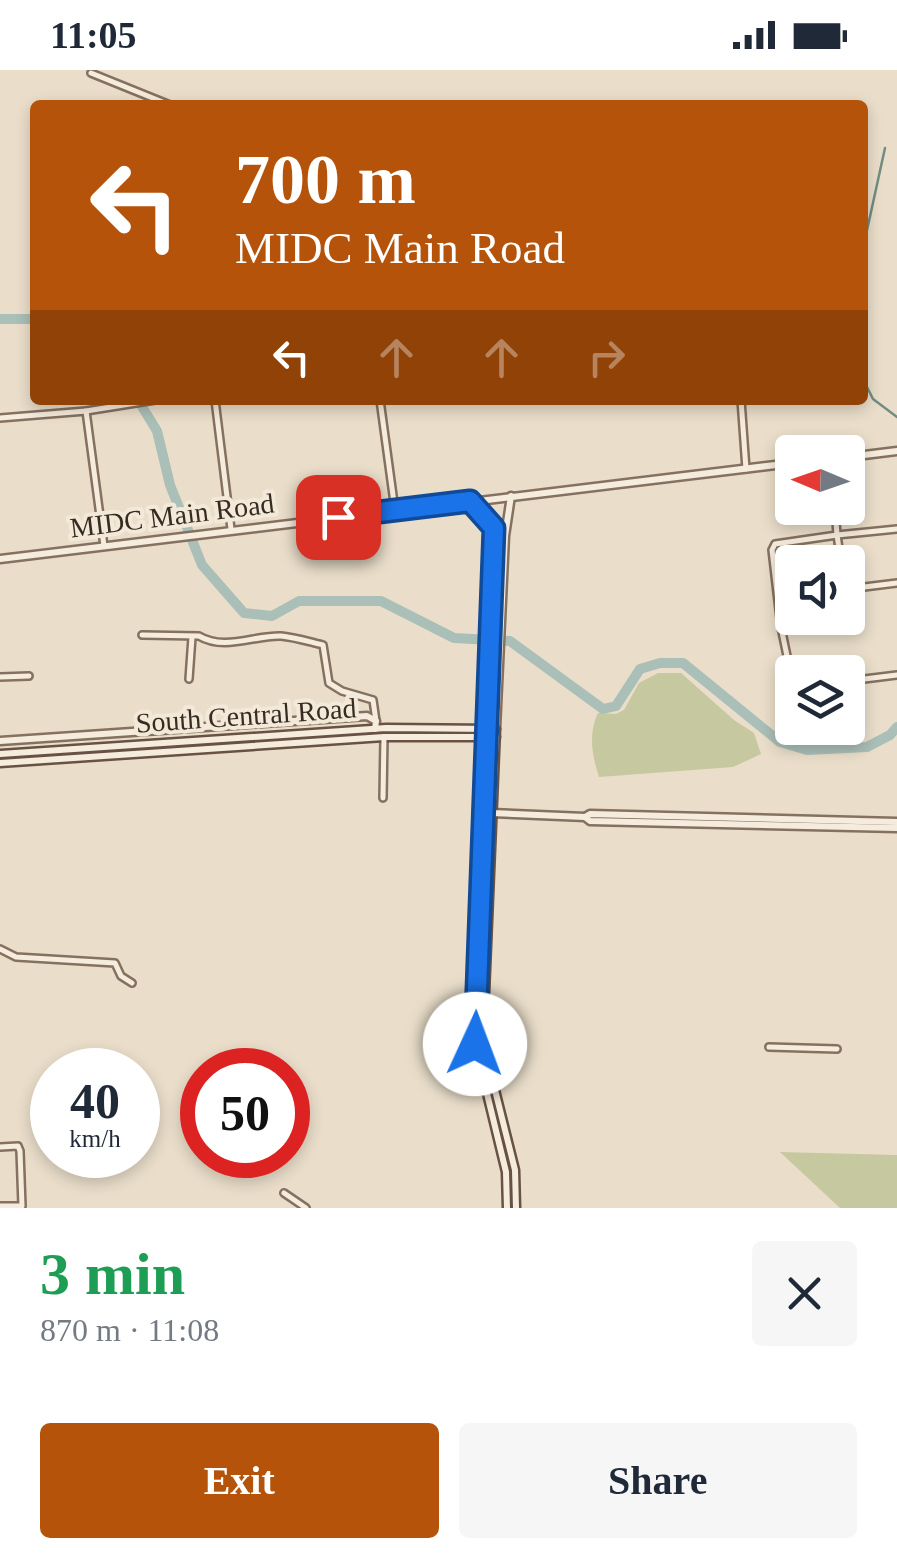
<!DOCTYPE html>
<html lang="en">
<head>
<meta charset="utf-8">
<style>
	body { margin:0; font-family:"Times New Roman",serif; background:#f6f6f7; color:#1f2937; height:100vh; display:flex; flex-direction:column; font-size:38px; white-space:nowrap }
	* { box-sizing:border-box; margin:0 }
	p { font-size:32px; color:#747a83 }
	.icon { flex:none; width:55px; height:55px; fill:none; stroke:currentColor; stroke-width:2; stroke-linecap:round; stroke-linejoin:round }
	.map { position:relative; height:1138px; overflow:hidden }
	.side { display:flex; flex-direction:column; background:#fff; flex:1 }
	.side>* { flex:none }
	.top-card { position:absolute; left:30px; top:30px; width:838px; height:305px; border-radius:10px; box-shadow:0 5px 15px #0003; background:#b45309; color:#fff; overflow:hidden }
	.needle { width:65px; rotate:272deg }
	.tools { position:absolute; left:775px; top:365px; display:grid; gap:20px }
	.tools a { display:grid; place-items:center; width:90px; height:90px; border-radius:10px; background:#fff; box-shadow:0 5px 15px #0003; font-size:50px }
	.speed { position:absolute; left:30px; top:978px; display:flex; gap:20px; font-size:50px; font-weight:700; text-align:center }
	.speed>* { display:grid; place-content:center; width:130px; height:130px; border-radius:50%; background:#fff; box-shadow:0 5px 15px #0003; line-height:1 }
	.speed small { font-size:25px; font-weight:400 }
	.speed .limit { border:15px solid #d22; background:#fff; color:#111 }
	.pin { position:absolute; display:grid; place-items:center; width:85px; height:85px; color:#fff; margin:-42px; border-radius:20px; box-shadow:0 5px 15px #0006 }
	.me { position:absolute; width:110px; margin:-55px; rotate:2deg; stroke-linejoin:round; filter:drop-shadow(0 0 8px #0008) }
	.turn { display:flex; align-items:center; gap:35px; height:210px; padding:0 40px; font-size:45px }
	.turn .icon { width:130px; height:130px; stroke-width:2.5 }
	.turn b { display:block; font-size:70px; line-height:85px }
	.lanes { display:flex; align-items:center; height:95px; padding:0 40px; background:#0003; justify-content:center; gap:50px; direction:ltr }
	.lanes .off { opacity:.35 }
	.round { display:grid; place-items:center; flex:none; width:105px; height:105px; border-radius:10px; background:#f6f6f7 }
	.overview { display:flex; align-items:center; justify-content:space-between; height:170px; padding:0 40px }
	h1 { font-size:60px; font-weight:700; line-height:75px; color:#1e9e55 }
	.cta { display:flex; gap:20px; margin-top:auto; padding:20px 40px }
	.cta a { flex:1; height:115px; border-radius:10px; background:#b45309; color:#fff; font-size:40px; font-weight:700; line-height:115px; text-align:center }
	.cta a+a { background:#f6f6f7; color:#1f2937 }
	.status { display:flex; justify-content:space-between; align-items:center; height:70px; padding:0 50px; background:#fff; direction:ltr }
	.status svg { height:28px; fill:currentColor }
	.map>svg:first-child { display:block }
</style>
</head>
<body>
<div class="status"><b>11:05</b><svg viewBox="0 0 49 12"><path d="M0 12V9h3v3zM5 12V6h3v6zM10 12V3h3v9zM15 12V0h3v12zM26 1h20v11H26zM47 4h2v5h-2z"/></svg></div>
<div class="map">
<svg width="897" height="1138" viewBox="0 0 897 1138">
	<rect width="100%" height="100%" fill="#eadeca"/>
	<g fill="#c6c89f">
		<path d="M658,603H681L734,650L754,663L761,684L733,697L599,707C592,685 588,664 598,643L616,644L624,640L639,613Z"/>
		<path d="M780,1082L897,1085V1138H840Z"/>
	</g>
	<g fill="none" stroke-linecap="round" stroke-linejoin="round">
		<g stroke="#718d84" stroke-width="2.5">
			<path d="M862,183L885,78"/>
			<path d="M862,307L873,329L897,347"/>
		</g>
		<g stroke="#aabfb7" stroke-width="10">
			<path d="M0,249H35"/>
			<path d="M138,330L157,361L170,415L202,495L244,543L272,546L299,531H381L454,568L510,571L603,639L616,636L640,599L660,593H683L780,672L807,680L867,677L890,665L897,657"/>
		</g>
		<g stroke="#857160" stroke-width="10">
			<g id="minor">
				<path d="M91,3L170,35"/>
				<path d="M215,330L231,459"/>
				<path d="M380,330L395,440"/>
				<path d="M741,330L746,399"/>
				<path d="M86,341L155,330"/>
				<path d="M0,348L86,341L104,476"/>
				<path d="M841,492L837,465L897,459"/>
				<path d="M848,519L897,513"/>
				<path d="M778,529L792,527"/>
				<path d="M142,565L199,566C224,581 255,565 281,566C294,567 310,572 323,575L329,613L342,621L373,630L376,651"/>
				<path d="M0,607L29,606"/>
				<path d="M189,609L192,567"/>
				<path d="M792,610L781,557L772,480L775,474L837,465L835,438"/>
				<path d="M848,611L897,605"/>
				<path d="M383,728L384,667"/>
				<path d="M0,879L16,887L115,893L121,906L132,913"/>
				<path d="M769,977L837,979"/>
				<path d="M0,1077L18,1076L20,1081L22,1136H0"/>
				<path d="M284,1123L306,1138"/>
			</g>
		</g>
		<g stroke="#857160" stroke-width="11">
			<g id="tertiary">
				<path d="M848,387L897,381"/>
				<path d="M470,432L491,452L495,465L487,658"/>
				<path d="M0,489L792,393"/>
				<path d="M496,659L505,466L511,426"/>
				<path d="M0,671L367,646L376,651L375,659"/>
				<path d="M491,743L585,747L590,751L897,758"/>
				<path d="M585,747L590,744L897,752"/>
			</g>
		</g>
		<g stroke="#675243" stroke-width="11">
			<g id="secondary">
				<path d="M486,663L475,974L506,1102L507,1138"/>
				<path d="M0,684L386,658L496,659L483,972L515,1100L516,1138"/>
				<path d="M0,693L384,667H496"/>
			</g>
		</g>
		<use href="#minor" stroke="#f6ecdd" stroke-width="5"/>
		<use href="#tertiary" stroke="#f6ecdd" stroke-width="6"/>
		<use href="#secondary" stroke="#f6ecdd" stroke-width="6"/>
	</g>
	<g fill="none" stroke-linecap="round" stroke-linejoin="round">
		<g stroke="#114b97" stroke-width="25">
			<path id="route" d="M338,447L470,431L494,458L475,974"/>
		</g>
		<use href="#route" stroke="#1a73e8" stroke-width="18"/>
	</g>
	<g text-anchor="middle" stroke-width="8" stroke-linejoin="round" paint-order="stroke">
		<g font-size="28" fill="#382b22" stroke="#f3e9d9">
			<text transform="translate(172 445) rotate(-7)" y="10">MIDC Main Road</text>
			<text transform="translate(246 645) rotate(-4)" y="10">South Central Road</text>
		</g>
	</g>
</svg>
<div class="tools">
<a><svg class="needle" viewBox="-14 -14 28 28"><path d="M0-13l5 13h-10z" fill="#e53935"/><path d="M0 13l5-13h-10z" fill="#747a83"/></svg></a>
<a><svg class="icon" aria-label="sound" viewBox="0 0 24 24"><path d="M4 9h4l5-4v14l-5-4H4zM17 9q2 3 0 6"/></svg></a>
<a><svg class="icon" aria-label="layers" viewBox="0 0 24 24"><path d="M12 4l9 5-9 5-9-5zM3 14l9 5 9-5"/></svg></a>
</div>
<div class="speed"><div>40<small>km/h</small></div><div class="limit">50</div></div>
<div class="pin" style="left:338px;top:447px;background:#d93025"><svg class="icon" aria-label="arrive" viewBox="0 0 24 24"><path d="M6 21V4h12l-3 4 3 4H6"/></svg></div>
<svg class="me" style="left:475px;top:974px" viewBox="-20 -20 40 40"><circle r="19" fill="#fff"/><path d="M0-13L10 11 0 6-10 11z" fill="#1a73e8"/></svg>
<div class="top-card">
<div class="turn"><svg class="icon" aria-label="left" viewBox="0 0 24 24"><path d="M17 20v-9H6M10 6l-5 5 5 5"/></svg><div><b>700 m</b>MIDC Main Road</div></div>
<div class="lanes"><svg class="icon" aria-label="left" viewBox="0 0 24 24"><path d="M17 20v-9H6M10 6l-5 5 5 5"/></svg><svg class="icon off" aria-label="ahead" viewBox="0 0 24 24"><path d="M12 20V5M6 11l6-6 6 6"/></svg><svg class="icon off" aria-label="ahead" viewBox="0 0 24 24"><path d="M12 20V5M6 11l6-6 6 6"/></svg><svg class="icon off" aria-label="right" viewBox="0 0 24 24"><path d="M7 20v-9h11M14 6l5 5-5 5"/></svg></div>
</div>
</div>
<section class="side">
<div class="overview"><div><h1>3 min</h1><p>870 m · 11:08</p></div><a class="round"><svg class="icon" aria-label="close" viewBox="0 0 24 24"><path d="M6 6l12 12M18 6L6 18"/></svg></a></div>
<div class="cta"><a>Exit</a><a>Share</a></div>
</section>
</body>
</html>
